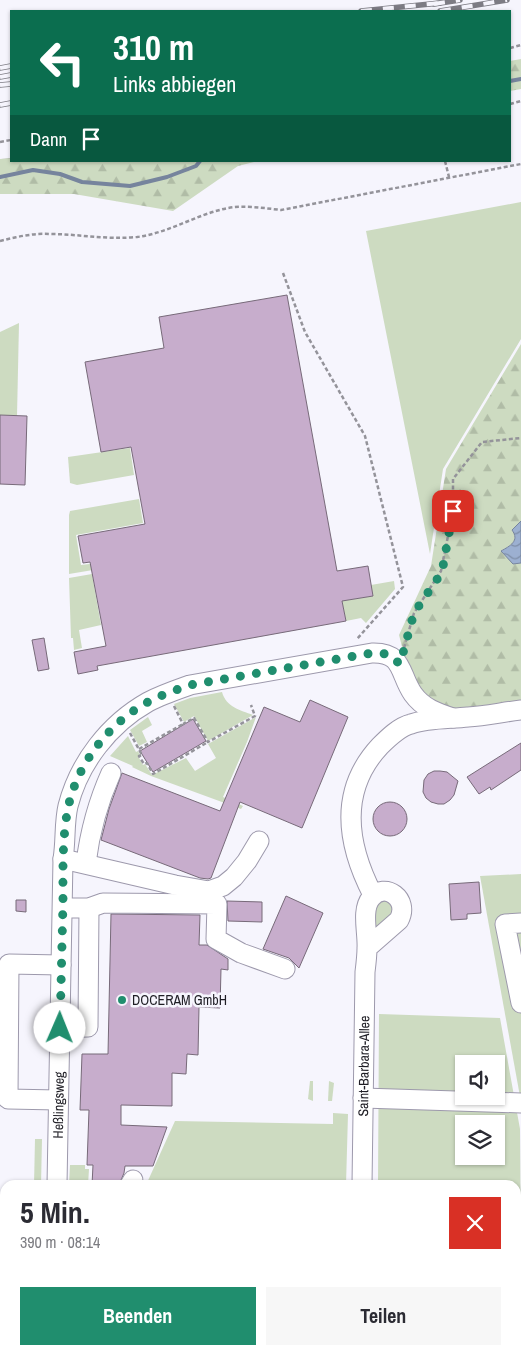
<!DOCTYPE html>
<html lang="de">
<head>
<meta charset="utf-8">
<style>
	body { margin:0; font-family:"Archivo Narrow",sans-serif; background:#f7f7f7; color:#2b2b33; height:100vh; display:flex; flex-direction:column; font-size:19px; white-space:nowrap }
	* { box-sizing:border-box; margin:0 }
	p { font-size:16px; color:#7c7c81 }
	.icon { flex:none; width:28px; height:28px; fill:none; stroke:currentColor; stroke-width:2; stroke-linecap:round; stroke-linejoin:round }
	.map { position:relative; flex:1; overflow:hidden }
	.sheet { position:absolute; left:0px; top:1180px; width:521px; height:175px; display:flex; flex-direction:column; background:#fff; border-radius:15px 15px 0 0; box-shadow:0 1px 4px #0004 }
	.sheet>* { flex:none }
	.guide { position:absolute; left:10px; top:10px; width:501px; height:152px; border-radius:0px; box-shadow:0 1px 4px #0004; background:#0b6e4f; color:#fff; overflow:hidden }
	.tools { position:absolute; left:455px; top:1055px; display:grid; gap:10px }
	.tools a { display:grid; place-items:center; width:50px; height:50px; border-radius:0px; background:#fff; box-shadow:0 1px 4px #0004; font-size:25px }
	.pin { position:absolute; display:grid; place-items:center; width:42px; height:42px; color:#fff; margin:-21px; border-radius:10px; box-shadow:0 2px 8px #0006 }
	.me { position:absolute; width:55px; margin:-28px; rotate:1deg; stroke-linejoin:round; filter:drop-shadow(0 0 4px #0008) }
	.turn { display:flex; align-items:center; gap:18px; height:105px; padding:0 20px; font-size:22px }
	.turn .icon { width:65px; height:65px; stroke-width:2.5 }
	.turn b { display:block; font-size:35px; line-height:42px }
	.then { display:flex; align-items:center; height:48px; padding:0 20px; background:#0003; gap:10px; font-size:19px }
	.round { display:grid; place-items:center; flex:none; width:52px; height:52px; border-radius:0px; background:#f7f7f7 }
	.summary { display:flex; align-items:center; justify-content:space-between; height:85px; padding:0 20px }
	h1 { font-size:30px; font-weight:700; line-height:38px }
	.primary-button { display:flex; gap:10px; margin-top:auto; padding:10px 20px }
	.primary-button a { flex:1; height:58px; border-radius:0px; background:#208e6e; color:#fff; font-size:20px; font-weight:700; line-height:58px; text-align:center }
	.primary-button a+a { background:#f7f7f7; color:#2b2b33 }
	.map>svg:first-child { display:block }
</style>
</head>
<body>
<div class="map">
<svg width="521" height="1355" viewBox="0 0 521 1355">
	<defs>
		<pattern id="forest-firs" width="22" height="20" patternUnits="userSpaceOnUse" patternTransform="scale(1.25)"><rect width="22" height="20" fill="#cddbc1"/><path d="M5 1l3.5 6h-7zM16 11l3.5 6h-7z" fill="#b0bca6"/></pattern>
		<pattern id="water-waves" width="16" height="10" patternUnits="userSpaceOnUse" patternTransform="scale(1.25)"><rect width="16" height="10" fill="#9cb0d1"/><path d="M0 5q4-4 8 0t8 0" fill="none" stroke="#7f8fa9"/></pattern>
	</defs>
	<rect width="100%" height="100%" fill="#f6f5fd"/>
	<g fill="#cddbc1" fill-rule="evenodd">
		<path d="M521,202V339L443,469L430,554L366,231Z"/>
		<path d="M19,323L17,416L0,415V332Z"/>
		<path d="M130,448L134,475L77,485L70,483L68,457Z"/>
		<path d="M139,499L143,523L76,535L81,565L98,563L99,569L69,574V515L70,511Z"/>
		<path d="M92,574L101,625L79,630L82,648L74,650L73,638H71L69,578Z"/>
		<path d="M394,581L395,589L366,623L361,618L346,621L342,601L373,596L371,585Z"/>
		<path d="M222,692C226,707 240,710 253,715L208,741L194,716L184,722L174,704L190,698Z"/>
		<path d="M148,717L152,725L142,731L147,742L139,746L130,730Z"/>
		<path d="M256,717L247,742L223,797L243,806L241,809L151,776L132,767L133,766L110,756L128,736L136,752L138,751L140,755L138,756L143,765L145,764L152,775L186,758L195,771L216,758L208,744Z"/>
		<path d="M521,874V1102L480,876Z"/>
		<path d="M382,900L390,902L394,912L377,927L375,925L374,907Z"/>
		<path d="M379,1014L500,1018L520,1129L521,1256H516V1185H378ZM464,1064H496V1096H464ZM464,1124H496V1156H464Z"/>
		<path d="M310,1081H313V1101L308,1099Z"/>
		<path d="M329,1081L334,1083L332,1101H328Z"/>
		<path d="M333,1113L348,1114L346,1185H146L175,1121L333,1124Z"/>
		<path d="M35,1139H42L41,1185H34Z"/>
		<path d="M70,1165H85V1169H89L88,1185L69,1184Z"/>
	</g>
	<g fill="url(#forest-firs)">
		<path d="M521,59V89L510,91V61Z"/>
		<path d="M11,158V161H258L238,166L173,211L74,194H0V159Z"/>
		<path d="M521,344V521L512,530C520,541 510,546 501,551L516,564L521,563V704L467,712L444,707L420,692L408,670L399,635L431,566L446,469Z"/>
	</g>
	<path fill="url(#water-waves)" stroke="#76849d" d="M521,521V563L513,564L501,551C510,546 520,541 512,530Z"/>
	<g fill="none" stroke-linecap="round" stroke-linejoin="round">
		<g stroke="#76849d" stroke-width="4">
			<path d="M510,81L521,79"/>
			<path d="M0,177L33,170L60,174L82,182L130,186L167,177L196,166L200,161"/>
		</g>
	</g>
	<g fill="#c7adcc" stroke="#776a79">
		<path d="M287,295L337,571L368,566L373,596L342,601L346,621L97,666L98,670L78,674L74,652L106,646L90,562L83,563L78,536L145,524L131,447L101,452L85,362L164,348L159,317Z"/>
		<path d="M0,415L27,416L25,485L0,484Z"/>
		<path d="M44,638L49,669L38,671L32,640Z"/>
		<path d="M310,700L348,717L302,828L240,802L211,878L208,879L200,878L101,840L109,809L122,773L220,811L264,707L300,722Z"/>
		<path d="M193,719L206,741L153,772L140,751Z"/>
		<path d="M521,743V770L491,790L490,787L479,794L467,777Z"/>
		<path d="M434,771H440L447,772L458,781L454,795L450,800L444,804H438L431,802L426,798L423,792L424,780L428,774Z"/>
		<circle cx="390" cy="819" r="17"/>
		<path d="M479,882L481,913L467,914V919L451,920L449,884Z"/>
		<path d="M286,896L323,913L299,968L289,958L263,949Z"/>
		<path d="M16,900H26V912L16,911Z"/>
		<path d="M227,901L262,902V922L228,921Z"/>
		<path d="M111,914L200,915L199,945H207L228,959V970L221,969L220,1008L199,1007L198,1055L187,1054L186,1074L172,1073V1106L121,1105V1125L167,1127L153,1166H125L124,1173L119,1185H92L93,1165H87L89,1110H80L82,1054H108Z"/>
	</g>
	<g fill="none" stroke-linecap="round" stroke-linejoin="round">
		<g stroke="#9d99ac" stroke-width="21">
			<g id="minor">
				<path d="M63,859L175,885L209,891L223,886L234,877L247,861L259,841"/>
				<path d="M86,863C90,831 98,802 111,773"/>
				<path d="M373,895C347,845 338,791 380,746C388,738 399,727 411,724C428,718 450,719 468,717C486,716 503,712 521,710"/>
				<path d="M63,908H89L103,903L217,904L216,939L241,953L285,969"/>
				<path d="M521,923L505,924L521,1003"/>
				<path d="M60,1028L88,1027L89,908"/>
				<path d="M363,1098L521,1103"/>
				<path d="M58,1100L8,1099L9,964L61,965"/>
				<path id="s1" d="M57,1185L63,859C66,841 64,823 68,806C79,763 109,724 148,702C161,695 176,690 190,685L372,653C404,652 399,674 413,694C423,708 437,713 453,718"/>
				<path d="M130,1185L133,1180"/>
				<path id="s2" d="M362,1185L365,972C366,964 367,956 367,948C368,933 361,910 371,898C385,881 410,899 399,920L367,948"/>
				<path d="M54,1355L55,1350"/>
				<path d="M352,1355L353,1350"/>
			</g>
		</g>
		<g stroke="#94939a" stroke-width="2.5" stroke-dasharray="4 2.5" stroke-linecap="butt">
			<path d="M510,48L521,45"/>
			<path d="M510,104L521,101"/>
			<path d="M0,142L11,140"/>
			<path d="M445,161L449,177"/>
			<path d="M0,241C16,237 33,233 49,234C80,234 105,240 137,237C169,233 197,214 228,208C245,205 263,208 281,210L521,164"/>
			<path d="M283,273L305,332L365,436L403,587L357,639"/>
			<path d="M404,648L414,613L441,571L453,511V479L482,442L521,438"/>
			<path d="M174,706L183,724L194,718L208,742L255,716L251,705"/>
			<path d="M130,733L142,755L139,756L144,764L147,763L153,774L208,742"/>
			<path d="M139,749L183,724"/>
		</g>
		<use href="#minor" stroke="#fff" stroke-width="19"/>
		<g stroke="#7d7c84" stroke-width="5.5">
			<g id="rail">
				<path d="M434,4L460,0"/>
				<path d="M361,11L440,3"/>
				<path d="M440,11L507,0"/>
				<path d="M0,68L11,66"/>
				<path d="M0,77L11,75"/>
				<path d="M0,85L11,84"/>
				<path d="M0,105L11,103"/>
			</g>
		</g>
		<use href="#rail" stroke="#f6f5fd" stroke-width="4" stroke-dasharray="11" stroke-linecap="butt"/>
	</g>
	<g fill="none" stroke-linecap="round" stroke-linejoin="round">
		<path stroke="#208e6e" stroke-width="9" stroke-dasharray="0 16.2" d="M60,1028C61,986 62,944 63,902C63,871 62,839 68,808C77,764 109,723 148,702C161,695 176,690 190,685L372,653L388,654L400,664L414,613L442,572L453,511"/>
	</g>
	<circle fill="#208e6e" stroke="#f6f5fd" stroke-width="2" cx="122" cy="1000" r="5"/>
	<g text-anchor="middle" stroke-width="5" stroke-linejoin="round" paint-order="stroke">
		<g font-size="14" fill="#1f1e25" stroke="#f6f5fd" text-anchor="start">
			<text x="132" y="1005">DOCERAM GmbH</text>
		</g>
		<g font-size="14" fill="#1f1e25" stroke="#f6f5fd">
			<text dy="5" stroke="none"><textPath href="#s2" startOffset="119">Saint-Barbara-Allee</textPath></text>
			<text dy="5" stroke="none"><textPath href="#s1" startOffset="80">Heßlingsweg</textPath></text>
		</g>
	</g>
</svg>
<div class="tools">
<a><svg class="icon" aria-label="sound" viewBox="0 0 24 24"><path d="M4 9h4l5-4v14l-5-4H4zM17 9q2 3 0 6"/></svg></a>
<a><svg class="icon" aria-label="layers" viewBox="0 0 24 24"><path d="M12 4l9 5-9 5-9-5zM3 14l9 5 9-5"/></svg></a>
</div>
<div class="pin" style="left:453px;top:511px;background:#d93025"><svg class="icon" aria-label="arrive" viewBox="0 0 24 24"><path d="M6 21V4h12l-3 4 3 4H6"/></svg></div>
<svg class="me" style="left:60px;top:1028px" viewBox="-20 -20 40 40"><circle r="19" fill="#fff"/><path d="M0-13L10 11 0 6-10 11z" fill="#208e6e"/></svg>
<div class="guide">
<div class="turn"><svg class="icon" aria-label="left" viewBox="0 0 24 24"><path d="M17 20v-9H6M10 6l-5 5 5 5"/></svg><div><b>310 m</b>Links abbiegen</div></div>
<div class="then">Dann<svg class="icon" aria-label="arrive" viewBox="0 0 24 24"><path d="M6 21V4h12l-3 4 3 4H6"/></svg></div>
</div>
<section class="sheet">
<div class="summary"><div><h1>5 Min.</h1><p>390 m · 08:14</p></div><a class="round" style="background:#d93025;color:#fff"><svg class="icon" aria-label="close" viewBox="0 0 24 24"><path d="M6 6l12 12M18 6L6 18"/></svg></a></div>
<div class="primary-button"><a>Beenden</a><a>Teilen</a></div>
</section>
</div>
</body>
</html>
